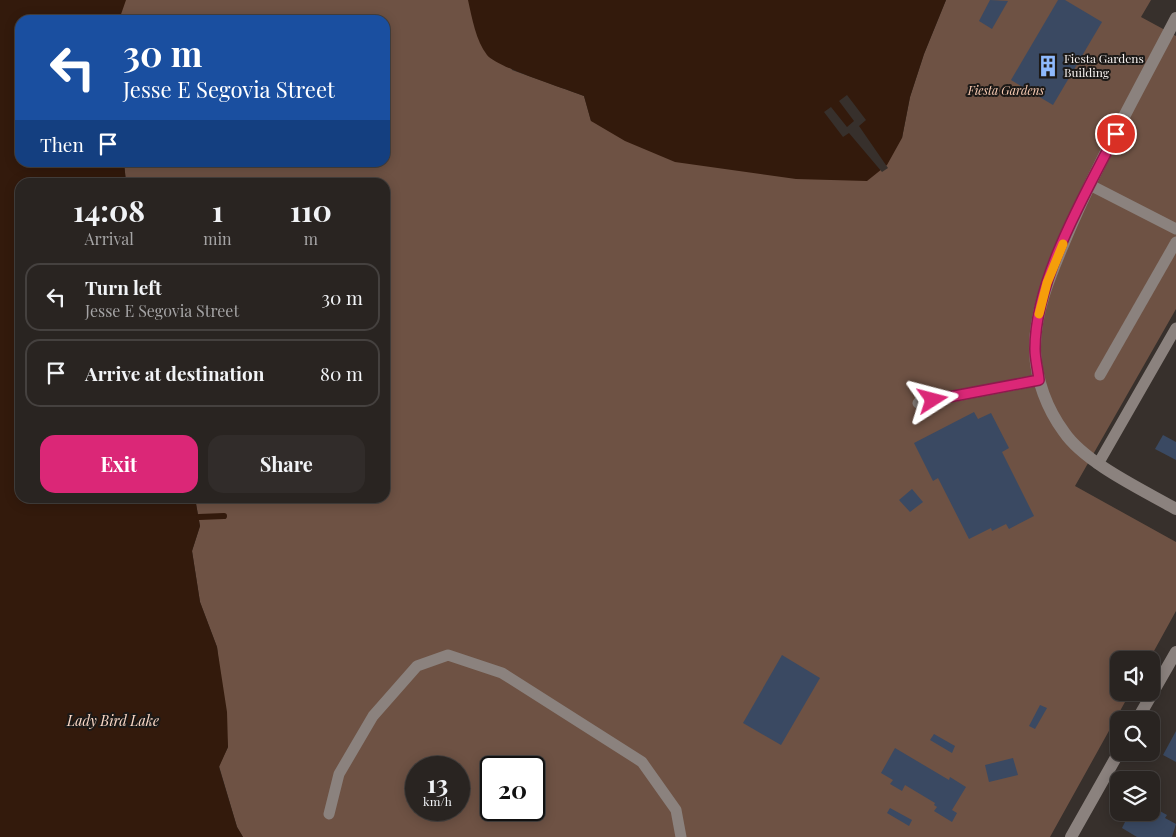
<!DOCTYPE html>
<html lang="en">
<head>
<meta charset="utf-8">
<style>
	body { margin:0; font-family:"Playfair Display",serif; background:#312c2a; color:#f1f3f6; height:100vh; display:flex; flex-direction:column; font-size:19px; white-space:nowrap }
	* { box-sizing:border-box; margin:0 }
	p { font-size:16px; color:#a5a4a5 }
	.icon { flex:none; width:28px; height:28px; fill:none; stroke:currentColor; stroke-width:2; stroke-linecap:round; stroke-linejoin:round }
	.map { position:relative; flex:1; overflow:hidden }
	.panel { position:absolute; left:15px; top:178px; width:375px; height:325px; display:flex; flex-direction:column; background:#292421; border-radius:15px; box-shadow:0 2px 12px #0003,0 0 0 1px #45413f }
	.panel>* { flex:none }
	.hud { position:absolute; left:15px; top:15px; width:375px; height:152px; border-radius:15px; box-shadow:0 2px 12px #0003,0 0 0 1px #45413f; background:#1a4fa0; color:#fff; overflow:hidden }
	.controls { position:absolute; left:1110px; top:651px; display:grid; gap:10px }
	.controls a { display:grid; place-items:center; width:50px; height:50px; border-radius:10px; background:#292421; box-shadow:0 2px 12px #0003,0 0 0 1px #45413f; font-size:25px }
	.speed { position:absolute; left:405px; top:756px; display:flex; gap:10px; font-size:25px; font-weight:700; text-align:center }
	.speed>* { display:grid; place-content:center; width:65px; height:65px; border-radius:50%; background:#292421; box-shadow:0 2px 12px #0003,0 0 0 1px #45413f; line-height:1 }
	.speed small { font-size:12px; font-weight:400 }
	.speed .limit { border:2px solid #111; border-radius:8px; background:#fff; color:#111 }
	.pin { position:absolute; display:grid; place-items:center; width:42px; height:42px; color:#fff; margin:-21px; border:2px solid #fff; border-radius:50%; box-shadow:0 1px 5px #0007 }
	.me { position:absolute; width:55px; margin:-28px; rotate:81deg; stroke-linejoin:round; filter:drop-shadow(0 0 4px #0008) }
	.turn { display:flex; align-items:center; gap:18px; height:105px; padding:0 25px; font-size:22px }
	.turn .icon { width:65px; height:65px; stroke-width:2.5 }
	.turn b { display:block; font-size:35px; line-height:42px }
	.then { display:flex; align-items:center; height:48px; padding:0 25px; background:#0003; gap:10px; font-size:19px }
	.eta { display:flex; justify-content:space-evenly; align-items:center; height:85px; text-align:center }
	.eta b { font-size:30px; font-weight:700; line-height:35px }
	.action { display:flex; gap:10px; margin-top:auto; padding:10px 25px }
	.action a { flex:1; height:58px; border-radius:15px; background:#db2777; color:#fff; font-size:20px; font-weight:700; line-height:58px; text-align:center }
	.action a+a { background:#312c2a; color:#f1f3f6 }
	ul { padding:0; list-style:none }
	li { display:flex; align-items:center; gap:15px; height:68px; margin:0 10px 8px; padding:0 15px; border:2px solid #45413f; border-radius:15px }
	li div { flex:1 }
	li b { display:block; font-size:19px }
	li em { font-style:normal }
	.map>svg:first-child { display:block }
</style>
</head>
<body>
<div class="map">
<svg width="1176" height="837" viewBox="0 0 1176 837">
	<rect width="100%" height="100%" fill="#37302c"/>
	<path fill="#6e5244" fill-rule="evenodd" d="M119,0H473L512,70L584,96L591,121L902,138L910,97L924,54L946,0H1151L1141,17L1176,36V309L1075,486L1176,542V611L1149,660H1119V692L1130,693L1050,837H243L237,827L219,766L228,747L217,647L200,602L192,551L200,526L195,498H385V182H126L124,163L385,162V20H114ZM416,768H459V810H416ZM491,768H534V810H491Z"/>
	<g fill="#331a0c">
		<path d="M0,0H126L119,20H20V162L124,163L126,182H20V498H195L200,526L192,551L200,602L217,647L227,712L228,747L219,767L237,827L243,837H0Z"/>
		<path d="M468,0H946L924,54L910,97L902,138L887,165L867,181L796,179L675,162L625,141L591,121L584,96C566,89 496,67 487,55C476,41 472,18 468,0Z"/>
	</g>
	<path fill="#37302c" d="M847,95L866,120L859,126L888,168L882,172L849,133L843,137L824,112L831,107L847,127L854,121L839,101Z"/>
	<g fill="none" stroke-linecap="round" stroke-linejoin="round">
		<path stroke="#331a0c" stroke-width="6" d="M199,517L224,516"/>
	</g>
	<g fill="#3a4962">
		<path d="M990,0L1008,1L992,29L979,21Z"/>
		<path d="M1058,0H1065L1102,22L1053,105L1011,80Z"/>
		<path d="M974,412L978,419L991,413L1009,448L1002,452L1034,516L1009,529L1006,524L992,531L991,528L969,539L938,478L933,481L914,443Z"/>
		<path d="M1163,435L1176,442V460L1155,449Z"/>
		<path d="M912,489L923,502L910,512L899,500Z"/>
		<path d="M782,655L820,678L781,745L743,723Z"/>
		<path d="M1040,705L1047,708L1035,729L1029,726Z"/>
		<path d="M1176,731V762L1163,755Z"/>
		<path d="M934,734L955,746L952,753L930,740Z"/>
		<path d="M895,748L949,780L950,777L966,787L952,810L957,813L952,822L934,811L937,807L934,805L935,803L905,785L902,791L890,784L893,780L881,773Z"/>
		<path d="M1013,758L1018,775L989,782L985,765Z"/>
		<path d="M1151,806L1167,815L1165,818L1176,824L1172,837H1137L1122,828L1130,812H1151Z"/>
		<path d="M890,808L912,820L909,826L887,813Z"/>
	</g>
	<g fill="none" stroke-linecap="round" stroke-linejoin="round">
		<g stroke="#8b827e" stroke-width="11">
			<path d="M1090,185L1176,229"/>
			<path d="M1100,375L1176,242"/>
			<path d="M918,403L1039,380"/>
			<path d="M1098,464L1176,328"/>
			<path d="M329,814L339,774L373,716L417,666L448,655L502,673L642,762L676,810L681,837"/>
		</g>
		<g stroke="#8b827e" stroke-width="12">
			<path d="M1176,18C1137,93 1095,167 1063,245C1049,278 1034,314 1035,351C1036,380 1047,409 1064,432C1085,463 1143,490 1176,509"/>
			<path d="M1137,720L1176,652"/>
			<path d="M1071,837L1119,752"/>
		</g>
	</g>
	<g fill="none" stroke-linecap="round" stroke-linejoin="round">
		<g stroke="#8e194d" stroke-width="12">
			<path id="route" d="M933,400L1039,380C1038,370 1035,359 1035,349C1035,280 1084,196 1116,134"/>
		</g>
		<use href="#route" stroke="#db2777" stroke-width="9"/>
		<path stroke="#f59e0b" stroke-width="9" d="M1039,314L1047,283L1063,244"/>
	</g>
	<defs>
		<g id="building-bare" transform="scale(1.725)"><path d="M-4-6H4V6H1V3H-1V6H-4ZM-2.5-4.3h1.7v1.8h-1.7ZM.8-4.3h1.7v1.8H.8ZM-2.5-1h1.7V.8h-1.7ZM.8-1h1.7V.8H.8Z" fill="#8eb9fc" stroke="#1c1917" stroke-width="2.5" paint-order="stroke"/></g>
	</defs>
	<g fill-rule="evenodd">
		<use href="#building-bare" x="1048" y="66"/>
	</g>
	<g text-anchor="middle" stroke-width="4" stroke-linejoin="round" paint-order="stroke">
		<g font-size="12" fill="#f5f0ee" stroke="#1c1917" text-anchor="start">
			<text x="1064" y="63">Fiesta Gardens<tspan x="1064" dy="14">Building</tspan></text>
		</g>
		<g font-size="12" font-style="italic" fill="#facdb5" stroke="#1c1917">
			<text x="1006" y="95">Fiesta Gardens</text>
		</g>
		<g font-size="14" font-style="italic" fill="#fddbc9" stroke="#1c1917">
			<text x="113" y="726">Lady Bird Lake</text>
		</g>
	</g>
</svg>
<div class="controls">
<a><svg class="icon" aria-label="sound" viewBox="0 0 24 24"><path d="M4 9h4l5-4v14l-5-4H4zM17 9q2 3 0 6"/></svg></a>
<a><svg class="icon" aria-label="search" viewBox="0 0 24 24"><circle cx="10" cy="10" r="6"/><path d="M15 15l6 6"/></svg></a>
<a><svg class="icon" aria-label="layers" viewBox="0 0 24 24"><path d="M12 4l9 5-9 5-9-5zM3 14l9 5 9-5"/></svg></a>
</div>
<div class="speed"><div>13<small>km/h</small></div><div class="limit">20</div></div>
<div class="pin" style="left:1116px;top:134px;background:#d93025"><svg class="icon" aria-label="arrive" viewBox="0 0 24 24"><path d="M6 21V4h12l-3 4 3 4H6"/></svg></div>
<svg class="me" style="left:933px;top:400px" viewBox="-20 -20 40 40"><path d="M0-17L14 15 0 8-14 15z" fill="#db2777" stroke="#fff" stroke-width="4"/></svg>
<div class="hud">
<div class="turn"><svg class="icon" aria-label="left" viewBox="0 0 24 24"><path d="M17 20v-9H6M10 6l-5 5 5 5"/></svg><div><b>30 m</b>Jesse E Segovia Street</div></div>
<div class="then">Then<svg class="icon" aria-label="arrive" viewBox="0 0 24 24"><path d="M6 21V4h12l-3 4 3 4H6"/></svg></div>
</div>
<section class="panel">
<div class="eta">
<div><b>14:08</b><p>Arrival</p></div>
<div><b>1</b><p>min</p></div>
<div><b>110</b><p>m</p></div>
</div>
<ul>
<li><svg class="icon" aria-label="left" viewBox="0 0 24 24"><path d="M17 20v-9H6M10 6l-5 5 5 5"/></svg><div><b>Turn left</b><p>Jesse E Segovia Street</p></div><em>30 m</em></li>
<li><svg class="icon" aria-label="arrive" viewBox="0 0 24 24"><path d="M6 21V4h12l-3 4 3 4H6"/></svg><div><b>Arrive at destination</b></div><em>80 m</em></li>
</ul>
<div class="action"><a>Exit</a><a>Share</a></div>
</section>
</div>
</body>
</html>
